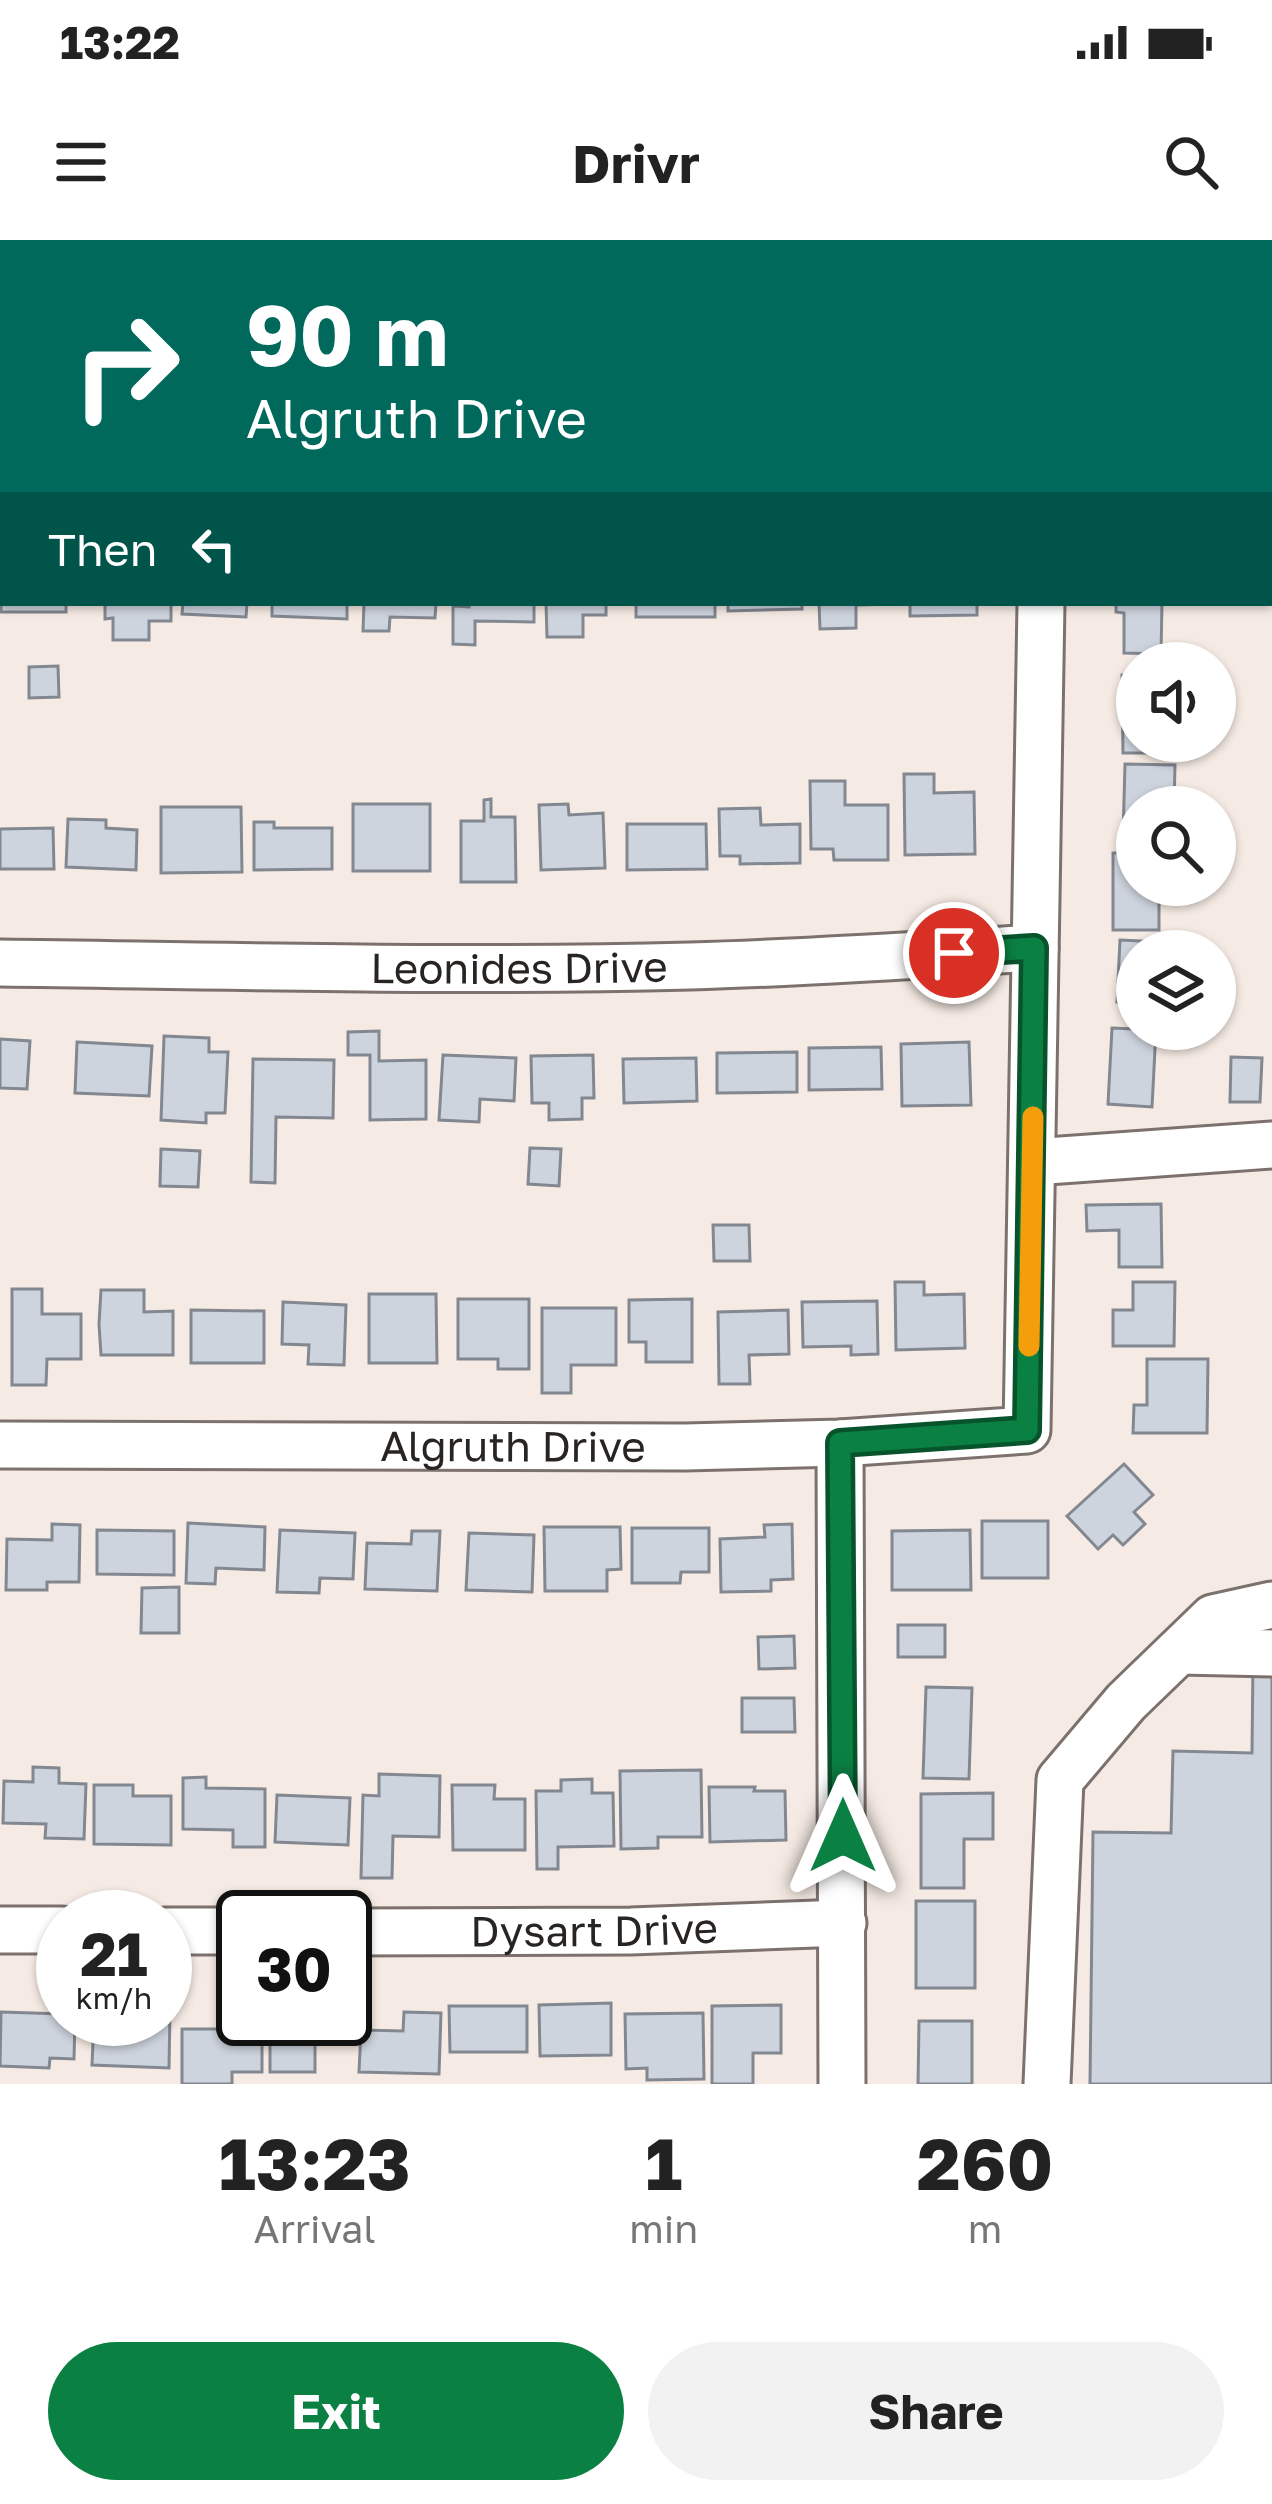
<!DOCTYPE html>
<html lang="en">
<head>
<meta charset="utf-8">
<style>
	body { margin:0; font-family:"Golos Text",sans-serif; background:#f2f2f2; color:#222; height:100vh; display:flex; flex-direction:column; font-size:45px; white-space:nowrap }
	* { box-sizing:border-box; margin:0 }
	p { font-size:39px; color:#767676 }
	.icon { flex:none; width:66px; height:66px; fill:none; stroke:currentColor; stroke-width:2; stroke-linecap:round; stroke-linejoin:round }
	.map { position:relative; height:1844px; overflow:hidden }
	.panel { display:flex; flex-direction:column; background:#fff; flex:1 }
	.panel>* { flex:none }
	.top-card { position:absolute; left:0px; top:0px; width:1272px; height:366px; box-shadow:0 3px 9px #0004; background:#00695c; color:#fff; overflow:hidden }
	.fabs { position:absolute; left:1116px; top:402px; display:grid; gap:24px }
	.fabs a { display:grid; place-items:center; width:120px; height:120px; border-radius:50%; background:#fff; box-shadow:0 3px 9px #0004; font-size:60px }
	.speed { position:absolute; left:36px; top:1650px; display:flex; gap:24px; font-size:60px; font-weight:700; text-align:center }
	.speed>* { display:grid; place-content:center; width:156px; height:156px; border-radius:50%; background:#fff; box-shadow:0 3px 9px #0004; line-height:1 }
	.speed small { font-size:30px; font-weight:400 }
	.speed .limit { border:6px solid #111; border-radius:18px; background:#fff; color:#111 }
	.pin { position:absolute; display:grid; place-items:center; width:102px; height:102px; color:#fff; margin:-51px; border:6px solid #fff; border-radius:50%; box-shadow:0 3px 12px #0007 }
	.me { position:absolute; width:132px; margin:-66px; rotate:0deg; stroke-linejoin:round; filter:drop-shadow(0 0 9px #0008) }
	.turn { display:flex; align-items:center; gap:42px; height:252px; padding:0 48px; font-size:54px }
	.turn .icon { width:156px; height:156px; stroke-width:2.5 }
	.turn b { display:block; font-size:84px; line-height:102px }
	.then { display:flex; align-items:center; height:114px; padding:0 48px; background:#0003; gap:24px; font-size:45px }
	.eta { display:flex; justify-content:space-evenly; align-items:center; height:204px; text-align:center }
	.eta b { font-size:72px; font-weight:700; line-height:84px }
	.button { display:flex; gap:24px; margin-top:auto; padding:24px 48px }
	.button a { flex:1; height:138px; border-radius:72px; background:#0b8043; color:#fff; font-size:48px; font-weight:700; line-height:138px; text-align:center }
	.button a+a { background:#f2f2f2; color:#222 }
	.status { display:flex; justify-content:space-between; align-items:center; height:84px; padding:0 60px; background:#fff; direction:ltr }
	.status svg { height:33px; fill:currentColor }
	header { display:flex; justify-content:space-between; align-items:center; height:156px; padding:0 48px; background:#fff; font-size:54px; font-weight:700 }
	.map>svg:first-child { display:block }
</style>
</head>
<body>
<div class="status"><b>13:22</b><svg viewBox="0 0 49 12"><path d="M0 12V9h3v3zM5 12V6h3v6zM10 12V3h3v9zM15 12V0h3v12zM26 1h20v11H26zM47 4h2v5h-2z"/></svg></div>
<header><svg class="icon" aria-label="menu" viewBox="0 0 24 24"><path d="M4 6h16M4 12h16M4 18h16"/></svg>Drivr<svg class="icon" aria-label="search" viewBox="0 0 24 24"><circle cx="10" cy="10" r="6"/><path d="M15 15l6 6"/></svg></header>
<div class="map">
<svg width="1272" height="1844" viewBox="0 0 1272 1844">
	<rect width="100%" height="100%" fill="#f6ebe4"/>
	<g fill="#ced4de" stroke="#828790" stroke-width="3">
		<path d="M1,332L3,363H66V372H1Z"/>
		<path d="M105,363H171V381H149V400H113V378L105,379Z"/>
		<path d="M183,363H247L246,377L182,374Z"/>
		<path d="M272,363H347V379L272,376Z"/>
		<path d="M364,363H436L435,378L390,377L389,391H363Z"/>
		<path d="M469,363H534V382L475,381V405L453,404V366L469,367Z"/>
		<path d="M546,363H606V375H583V397H547Z"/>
		<rect x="636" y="363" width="79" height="14"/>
		<path d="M728,363H802V369L728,371Z"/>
		<path d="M819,363H893V364L856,365V388L820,389Z"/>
		<path d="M910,363H977V375L910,376Z"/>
		<path d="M1116,363H1162L1161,414L1124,413V373L1116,372Z"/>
		<path d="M58,426L59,457L29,458V427Z"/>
		<path d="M1122,435H1137V501H1169V513H1123Z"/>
		<path d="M1125,524L1175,525L1174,567H1137V597H1123Z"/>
		<path d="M904,534H934V553L974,552L975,614L905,615Z"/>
		<path d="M810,541H845V565H888V620H834L833,609H811Z"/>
		<path d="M491,559V577H515L516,642H461V581H484V560Z"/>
		<rect x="353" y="564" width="77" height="67"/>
		<path d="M568,564L569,575L603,573L605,628L541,630L539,565Z"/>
		<path d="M161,567H241L242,632L161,633Z"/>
		<path d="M760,568L761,585L800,584V623L740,624V616H720L719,569Z"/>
		<path d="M68,579L106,580V588L137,590L136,630L66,627Z"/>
		<path d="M254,582H274V588H332V629L254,630Z"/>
		<path d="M627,584H706L707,629L627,630Z"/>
		<path d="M53,588L54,629H0V589Z"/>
		<path d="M1113,613H1137V645H1159V690H1113Z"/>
		<path d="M1120,700L1161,702L1160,711H1137V763L1117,762Z"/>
		<path d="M1112,788L1156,790L1152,867L1108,864Z"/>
		<path d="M379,791V821L426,820V879L370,880V815H348V792Z"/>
		<path d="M164,796L209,798V812H228L225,873H206V883L161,880Z"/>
		<path d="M0,799L30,801L27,849L0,848Z"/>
		<path d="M77,802L152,806L149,856L75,853Z"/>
		<path d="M969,802L971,865L902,866L901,804Z"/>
		<path d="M881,807L882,849L809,850V808Z"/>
		<path d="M797,812V852L717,853V813Z"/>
		<path d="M443,815L516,818L514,861L480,859L479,882L439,880Z"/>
		<path d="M593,815L594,858H582V879L549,880V863H532L531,816Z"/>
		<path d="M1231,817L1262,818L1260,862H1230Z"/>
		<path d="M696,818L697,861L624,863L623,819Z"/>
		<path d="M253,819L334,820L333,878L276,877L275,943L251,942Z"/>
		<path d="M530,908L561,909L559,946L528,944Z"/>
		<path d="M161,909L200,911L198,947L160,946Z"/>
		<path d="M1161,964L1162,1027H1119V990L1087,991L1086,965Z"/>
		<path d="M713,985H749L750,1021H714Z"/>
		<path d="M895,1042H924V1055L964,1054L965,1108L896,1110Z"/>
		<path d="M1133,1042H1175L1174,1106H1113V1070H1133Z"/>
		<path d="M12,1049H42V1074H81V1119H47L46,1145H12Z"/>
		<path d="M101,1050H144V1072L173,1071V1115H101L99,1084Z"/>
		<path d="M369,1054H436L437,1123H369Z"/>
		<path d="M458,1059H529V1129H498V1119H458Z"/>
		<path d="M692,1059V1122H646V1102H629V1060Z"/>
		<path d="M877,1061L878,1114L851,1115V1106L803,1107L802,1062Z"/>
		<path d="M283,1062L346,1065L344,1125L308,1124L309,1105L282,1104Z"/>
		<path d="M542,1068H616V1125H571V1153H542Z"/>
		<path d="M191,1070L264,1071V1123H191Z"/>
		<path d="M788,1070L789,1114L749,1115L750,1144H719L718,1072Z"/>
		<path d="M1147,1119H1208L1207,1193H1133L1134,1165H1147Z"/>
		<path d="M1124,1224L1153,1255L1134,1272L1145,1284L1123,1305L1113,1295L1098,1309L1067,1276Z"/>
		<rect x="982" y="1281" width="66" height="57"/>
		<path d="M188,1283L265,1287L264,1330L216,1328L215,1344L186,1343Z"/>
		<path d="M52,1284L80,1285L79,1342H47V1350H6L7,1299L52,1300Z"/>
		<path d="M792,1284L793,1339L771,1340V1351L721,1352L720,1299L765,1297L764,1285Z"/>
		<path d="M544,1287H620L621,1329L607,1330V1351H545Z"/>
		<path d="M632,1288H709V1332H681L680,1343H632Z"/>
		<path d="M97,1290L174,1291V1335L97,1334Z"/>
		<path d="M280,1290L355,1293L353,1339L320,1338L319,1353L277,1352Z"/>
		<path d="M970,1290L971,1350H892V1291Z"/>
		<path d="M412,1291H440L437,1351L365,1349L367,1303L411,1304Z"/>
		<path d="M469,1293L534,1295L532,1352L466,1350Z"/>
		<path d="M179,1347V1393H141L142,1348Z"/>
		<rect x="898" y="1385" width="47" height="32"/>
		<path d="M794,1396L795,1428L759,1429L758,1397Z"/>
		<path d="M1253,1420H1272V1844H1090L1093,1592L1171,1593L1173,1511L1252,1513Z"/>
		<path d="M926,1447L972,1448L969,1539L923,1538Z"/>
		<path d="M742,1458H794L795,1492H742Z"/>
		<path d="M33,1527L59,1528V1543L86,1544L84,1599L45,1598L46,1584L3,1583L4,1541L33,1542Z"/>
		<path d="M701,1530L702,1597H658V1608L621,1609L620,1531Z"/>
		<path d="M379,1534L440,1536L439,1597L393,1596L392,1638H361L363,1555L379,1556Z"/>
		<path d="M206,1537V1548L265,1549V1607H233V1590L183,1589V1538Z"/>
		<path d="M592,1539V1553H613L614,1606L558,1607V1629H537L536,1551H561V1540Z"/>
		<path d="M94,1545H133V1556H171V1605L94,1604Z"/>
		<path d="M452,1545H495L494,1559H525V1610H453Z"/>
		<path d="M709,1547H755L754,1551H785L786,1600L710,1602Z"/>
		<path d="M993,1553V1599H964V1648H921V1554Z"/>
		<path d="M277,1555L350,1558L348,1605L275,1602Z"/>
		<rect x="916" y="1661" width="59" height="87"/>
		<path d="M611,1763V1815L540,1816L539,1765Z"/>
		<path d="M781,1765V1813H753V1844H712V1766Z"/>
		<path d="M449,1766H527V1812H450Z"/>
		<path d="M1,1772L63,1774V1779H75L74,1819L50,1818L49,1828L0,1826Z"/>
		<path d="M165,1772H170L169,1828L92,1825L94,1779H165Z"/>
		<path d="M225,1772H243V1779H262V1832H232V1844H182V1789H225Z"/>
		<path d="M404,1772L441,1773L439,1834L359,1832L361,1790L403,1791Z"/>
		<path d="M703,1773L704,1839L647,1840V1828L626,1829L625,1774Z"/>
		<path d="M346,1776V1804H315V1832H270V1779H345Z"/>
		<path d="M919,1781H972V1844H918Z"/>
	</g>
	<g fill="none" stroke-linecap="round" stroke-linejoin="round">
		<g stroke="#7c716c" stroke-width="51">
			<g id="minor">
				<path d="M9,0L473,3L672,0"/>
				<path d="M1048,3V0"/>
				<path d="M0,241H3"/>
				<path id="s1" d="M0,723C230,726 460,732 690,726C805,723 920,715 1035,708"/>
				<path d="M1033,922L1272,905"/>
				<path d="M840,1203L842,1844"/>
				<path id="s2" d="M0,1205L685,1207L840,1203L1027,1190L1041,363"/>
				<path d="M1180,1411L1272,1413"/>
				<path d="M0,1690H63"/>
				<path d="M165,1691H243"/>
				<path id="s3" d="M345,1692L631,1691L843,1683"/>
				<path d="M1047,1844L1060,1540L1126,1462L1213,1378L1272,1365"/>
			</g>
		</g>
		<use href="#minor" stroke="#fff" stroke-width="45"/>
	</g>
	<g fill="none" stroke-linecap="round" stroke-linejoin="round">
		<g stroke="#07532c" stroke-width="30">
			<path id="route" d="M843,1596L840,1203L1027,1190L1034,708L954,713"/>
		</g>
		<use href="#route" stroke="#0b8043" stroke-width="21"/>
		<path stroke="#f59e0b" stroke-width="21" d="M1029,1106L1033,877"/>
	</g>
	<g text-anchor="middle" stroke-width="9" stroke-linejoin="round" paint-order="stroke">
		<g font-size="42" fill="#282422" stroke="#fff">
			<text dy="15" stroke="none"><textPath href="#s1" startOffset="519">Leonides Drive</textPath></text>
			<text dy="15" stroke="none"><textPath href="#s2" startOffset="513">Algruth Drive</textPath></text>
			<text dy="15" stroke="none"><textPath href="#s3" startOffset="249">Dysart Drive</textPath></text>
		</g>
	</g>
</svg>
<div class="fabs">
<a><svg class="icon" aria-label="sound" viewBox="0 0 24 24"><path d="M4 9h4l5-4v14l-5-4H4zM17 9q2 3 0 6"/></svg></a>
<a><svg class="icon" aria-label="search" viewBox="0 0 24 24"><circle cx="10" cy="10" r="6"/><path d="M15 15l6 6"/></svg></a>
<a><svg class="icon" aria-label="layers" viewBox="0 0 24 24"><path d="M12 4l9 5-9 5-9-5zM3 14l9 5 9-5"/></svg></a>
</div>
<div class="speed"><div>21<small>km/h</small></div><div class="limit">30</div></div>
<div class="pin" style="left:954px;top:713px;background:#d93025"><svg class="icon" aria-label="arrive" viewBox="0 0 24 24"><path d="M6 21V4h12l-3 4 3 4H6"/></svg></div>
<svg class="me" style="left:843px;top:1596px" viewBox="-20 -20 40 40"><path d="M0-17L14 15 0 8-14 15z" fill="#0b8043" stroke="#fff" stroke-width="4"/></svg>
<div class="top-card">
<div class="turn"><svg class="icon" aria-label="right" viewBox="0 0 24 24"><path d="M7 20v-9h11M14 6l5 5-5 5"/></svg><div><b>90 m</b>Algruth Drive</div></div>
<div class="then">Then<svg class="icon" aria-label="left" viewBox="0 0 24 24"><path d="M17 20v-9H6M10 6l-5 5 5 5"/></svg></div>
</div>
</div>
<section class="panel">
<div class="eta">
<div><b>13:23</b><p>Arrival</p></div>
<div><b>1</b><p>min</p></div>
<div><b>260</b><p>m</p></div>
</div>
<div class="button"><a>Exit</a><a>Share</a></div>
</section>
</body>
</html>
